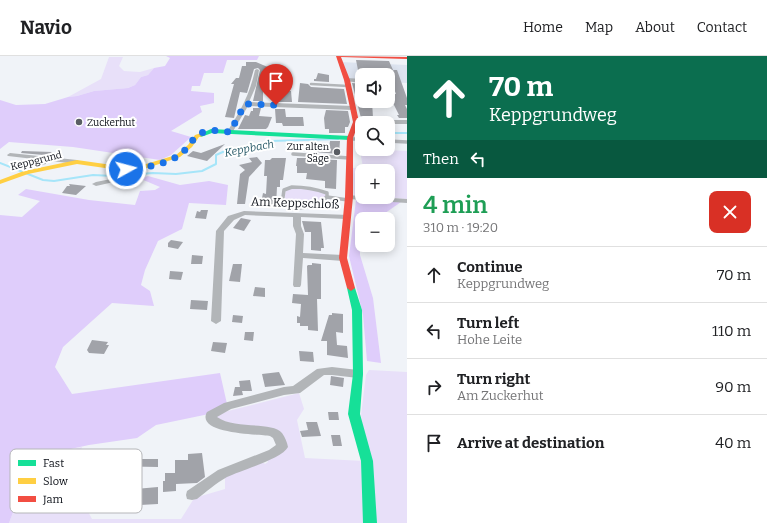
<!DOCTYPE html>
<html lang="en">
<head>
<meta charset="utf-8">
<style>
	body { margin:0; font-family:Bitter,serif; background:#f2f2f2; color:#202124; height:100vh; display:flex; flex-direction:column; font-size:15px; white-space:nowrap }
	* { box-sizing:border-box; margin:0 }
	p { font-size:13px; color:#757577 }
	.icon { flex:none; width:22px; height:22px; fill:none; stroke:currentColor; stroke-width:2; stroke-linecap:round; stroke-linejoin:round }
	.map { position:relative; flex:1; overflow:hidden }
	.drawer { display:flex; flex-direction:column; background:#fff; width:360px }
	.drawer>* { flex:none }
	.banner { background:#0b6e4f; color:#fff; overflow:hidden }
	.tools { position:absolute; left:355px; top:12px; display:grid; gap:8px }
	.tools a { display:grid; place-items:center; width:40px; height:40px; border-radius:8px; background:#fff; box-shadow:0 2px 10px #0003; font-size:20px }
	.pin { position:absolute; display:grid; place-items:center; width:34px; height:34px; color:#fff; margin:-41px -17px; border-radius:50% 50% 50% 0; rotate:-45deg; box-shadow:0 0 4px #0007 }
	.pin .icon { rotate:45deg }
	.me { position:absolute; width:44px; margin:-22px; rotate:83deg; stroke-linejoin:round; filter:drop-shadow(0 0 3px #0008) }
	.turn { display:flex; align-items:center; gap:14px; height:84px; padding:0 16px; font-size:18px }
	.turn .icon { width:52px; height:52px; stroke-width:2.5 }
	.turn b { display:block; font-size:28px; line-height:34px }
	.then { display:flex; align-items:center; height:38px; padding:0 16px; background:#0003; gap:8px; font-size:15px }
	.round { display:grid; place-items:center; flex:none; width:42px; height:42px; border-radius:8px; background:#f2f2f2 }
	.headline { display:flex; align-items:center; justify-content:space-between; height:68px; padding:0 16px }
	h1 { font-size:24px; font-weight:600; line-height:30px; color:#1e9e55 }
	ul { padding:0; list-style:none }
	li { display:flex; align-items:center; gap:12px; height:56px; padding:0 16px; border-top:1px solid #e0e0e0 }
	li div { flex:1 }
	li b { display:block; font-size:15px }
	li em { font-style:normal }
	header { display:flex; align-items:center; gap:24px; box-sizing:border-box; height:56px; padding:0 20px; background:#fff; border-bottom:1px solid #e0e0e0 }
	header strong { font-size:19px }
	nav { display:flex; gap:22px; margin-inline-start:auto; font-size:14px }
	main { display:flex; flex:1; min-height:0 }
	.map>svg:first-child { display:block }
</style>
</head>
<body>
<header>
<strong>Navio</strong>
<nav><a>Home</a><a>Map</a><a>About</a><a>Contact</a></nav>
</header>
<main>
<div class="map">
<svg width="407" height="467" viewBox="0 0 407 467">
	<rect width="100%" height="100%" fill="#f0f3f8"/>
	<path fill="#dde4f0" d="M340,6L407,9V27L388,26V19H362V25L347,24Z"/>
	<g fill="#e8e0f9">
		<path d="M109,1H123L119,10L124,15L140,16L154,12L148,19L141,21L135,29L128,32L94,35L77,40L68,41L101,23Z"/>
		<path d="M367,93L407,95V143L377,141H388V115H362V140H354L353,112H363L360,94Z"/>
		<path d="M293,132L314,134L325,137L326,140C315,147 295,157 284,146L286,134Z"/>
		<path d="M369,314L407,316V467H376L361,359L366,319Z"/>
		<path d="M299,337L304,353L297,364L305,402L364,405L366,467H9L21,435V409L30,396L43,399L82,391L72,425L92,463H181L193,444L201,440L225,433V421L261,405L265,408L268,406L266,403L275,399L281,380L245,373L216,362L217,359L228,355Z"/>
	</g>
	<g fill="#dfcdfb">
		<path d="M166,0H259L257,4H227L223,17H204L200,30H192L191,35L214,37V47L200,50L202,56L171,75L191,81L171,99L160,104L73,91L9,86L0,93V44L16,49L45,48L68,41L77,40L94,35L128,32L135,29L141,21L148,19L154,12L165,10L170,2Z"/>
		<path d="M148,120L180,129L209,125L228,129L226,149L189,147L182,173L158,185L145,214L141,229L150,235L154,250L112,247L63,291L55,311L72,338L220,317L227,348L209,358L156,369L137,382L89,389L43,399L30,396L21,409V435L9,467H0V159L22,161L40,145L18,139L26,133L89,144L135,149L140,135L155,134L160,131L141,123Z"/>
		<path d="M356,144L401,146L378,162L362,163L360,165V199L373,242L381,307L367,305L363,259L349,200Z"/>
	</g>
	<g fill="none" stroke-linecap="round" stroke-linejoin="round">
		<g stroke="#a6e5f9" stroke-width="2">
			<path d="M388,77H407"/>
			<path d="M357,81L362,80"/>
			<path d="M0,107L43,124L54,125L93,119L113,120L153,117L176,118L202,115L216,108V99L225,95L247,92L270,85L338,83"/>
		</g>
	</g>
	<g fill="#a1a3a9">
		<path d="M356,4L389,5L393,14H397L407,42V49H405L407,53V62H399L397,59H399L391,43H393L391,38H396L388,16H375V19H359Z"/>
		<path d="M246,6H256L270,12L269,31L266,36H263V45H253L260,14L258,12L254,13L247,37L240,36L234,62L225,61L234,28H231L236,22H239L242,10H246Z"/>
		<path d="M318,17L329,19V26L314,25V23H316Z"/>
		<path d="M300,27L308,28L311,31L344,33L347,48L298,46Z"/>
		<path d="M352,27L362,28V45H372L373,62H361Z"/>
		<path d="M278,34L291,35L292,46H278Z"/>
		<path d="M253,52H261L259,60L272,61L268,71L266,73H238L245,59L249,60L251,55H253Z"/>
		<path d="M275,53H285L286,61H303L304,70H283L282,67H276Z"/>
		<path d="M326,54L348,55L350,66L348,71H345V77H329V73H325L324,62Z"/>
		<path d="M330,85H340L339,98L314,96V90L329,91Z"/>
		<path d="M225,88L207,105L187,100L193,95L201,97Z"/>
		<path d="M22,95L52,96L51,97H58L55,100L21,97Z"/>
		<path d="M257,101L262,107L249,121L245,148H237L240,118L245,114L239,109L252,106L249,102Z"/>
		<path d="M272,102H286L283,124H280V131H277L276,150L263,149V147H261L263,137L266,138L267,120H264L265,104H270Z"/>
		<path d="M297,102H308V105H313L314,103L337,104L336,133L325,132V125L306,123L307,117H297V110H296Z"/>
		<path d="M21,103L46,106V108L29,111H26L31,107L28,106L29,104Z"/>
		<path d="M69,128L86,130L76,139L62,137L67,130H70Z"/>
		<path d="M201,154H208L206,163L195,162L197,155L200,156Z"/>
		<path d="M241,162L251,164L244,175L233,172Z"/>
		<path d="M302,165L321,166L324,192H321V195L311,194V176H305Z"/>
		<path d="M171,184L183,186L178,193L168,191V187Z"/>
		<path d="M192,199L203,200L202,208H191Z"/>
		<path d="M312,207L321,208V243H317L318,275L308,274V270H300V267H297V260L300,261L301,248L292,247L293,238L308,239L307,210L308,209H312Z"/>
		<path d="M233,208H242L240,226L229,225Z"/>
		<path d="M170,215L183,216L181,224L169,223Z"/>
		<path d="M255,231L265,232V241L253,240Z"/>
		<path d="M191,244L208,245L207,254L190,253Z"/>
		<path d="M332,257L343,258V277L336,276L337,289L347,290L348,302L327,299V285H321L329,259H332Z"/>
		<path d="M233,259L243,260L242,267L232,266Z"/>
		<path d="M245,276H254L253,285L244,284Z"/>
		<path d="M92,284L108,286L106,289H109L104,298L89,297L87,294Z"/>
		<path d="M213,286L227,287L225,297L211,295Z"/>
		<path d="M299,295L313,296L314,306L300,305Z"/>
		<path d="M279,316L285,329L265,331L262,318Z"/>
		<path d="M331,320L344,322L343,331L330,329Z"/>
		<path d="M250,324L252,335H242L243,339L233,340L235,331H240L239,325Z"/>
		<path d="M328,356H338L339,364H329Z"/>
		<path d="M306,366H317L321,380L302,381L300,375L308,374Z"/>
		<path d="M331,379H340L342,390H333Z"/>
		<path d="M202,397L205,421L197,427L176,428V435L163,436V425H165V417H175V404H188V398Z"/>
		<path d="M107,401H130V403H158V411L106,410Z"/>
		<path d="M158,431V448L140,449V447L98,450L99,437L101,436Z"/>
	</g>
	<g fill="none" stroke-linecap="round" stroke-linejoin="round">
		<path stroke="#b2b5b8" stroke-width="2.5" d="M311,28L348,30"/>
		<g stroke="#b2b5b8" stroke-width="3.5">
			<path d="M350,83H362"/>
			<path d="M388,85L407,86"/>
			<path d="M293,98L349,102"/>
			<path d="M292,131C304,131 316,133 327,137V141C314,151 297,156 282,148L284,134Z"/>
			<path d="M327,141L348,144"/>
		</g>
		<g fill="#b2b5b8" fill-rule="evenodd">
			<path d="M257,13L259,14L256,30L249,46L353,50L356,52L353,54L248,50L232,77H228L227,76C240,56 250,38 255,14Z"/>
			<path d="M347,22L362,23V27L345,25V23Z"/>
			<path d="M407,64V68H356L353,66L356,64Z"/>
			<path d="M10,97L77,104L80,106L77,108L8,100L7,99Z"/>
			<path d="M134,113L137,115L136,121L96,130L92,128L96,126L131,119V115Z"/>
			<path d="M346,139L407,143V147L349,143H346Z"/>
			<path d="M244,155L349,159L350,161L346,163L301,161V170L304,178L303,197L343,199L347,202L343,205L303,202L301,229L300,231H294L293,229L296,178L293,170V161L245,159L234,164L224,175L221,265L216,268L211,265L216,175L228,160Z"/>
			<path d="M332,311L358,314L362,315L363,318L362,321L358,322L332,319H324L300,337L284,339L231,353L217,361C235,374 272,365 282,377C285,381 287,386 288,391C282,403 241,414 227,421C216,427 206,436 197,443L192,444L187,443L186,439L187,435L218,414L269,394L276,389L273,382L270,380C259,378 195,378 207,356L224,347L284,331L293,330L317,313Z"/>
		</g>
		<g fill="#16e098" fill-rule="evenodd">
			<path d="M211,73L350,80L353,82L350,84L212,77L201,81L198,79Z"/>
			<path d="M351,229L355,232L362,254L363,318L360,358L373,405L377,467H363L361,405L348,358L353,318L352,254L347,232Z"/>
		</g>
		<path fill="#ffcf43" fill-rule="evenodd" d="M201,77L203,78V80L199,81L192,91L180,101L147,112L126,115L77,108L28,118L0,128V124L24,115L77,104L126,111L146,108L176,99L188,89L195,79Z"/>
		<path fill="#f24e42" fill-rule="evenodd" d="M336,0L407,1V3L341,1L350,24L359,66L353,82V141L347,202L355,232L351,235L347,232L339,202L345,141L347,82L353,66L344,24Z"/>
	</g>
	<g fill="none" stroke-linecap="round" stroke-linejoin="round">
		<path stroke="#1a73e8" stroke-width="7" stroke-dasharray="0 12.6" d="M126,113C143,112 163,109 178,100C186,95 190,86 197,80C206,72 220,75 230,76L245,48L276,49"/>
	</g>
	<g fill="#5a5e64" stroke="#fff" stroke-width="1.5">
		<circle cx="79" cy="66" r="4"/>
		<circle cx="337" cy="96" r="4"/>
	</g>
	<g text-anchor="middle" stroke-width="4" stroke-linejoin="round" paint-order="stroke">
		<g font-size="10" fill="#090d15" stroke="#fff" text-anchor="start">
			<text x="87" y="70">Zuckerhut</text>
			<text x="329" y="94" text-anchor="end">Zur alten<tspan x="329" dy="12">Säge</tspan></text>
		</g>
		<g font-size="10" fill="#090d15" stroke="#fff">
			<text transform="translate(36 104) rotate(-14)" y="4">Keppgrund</text>
		</g>
		<g font-size="11" font-style="italic" fill="#255765" stroke="#fff">
			<text transform="translate(249 92) rotate(-11)" y="4">Keppbach</text>
		</g>
		<g font-size="12" fill="#090d15" stroke="#fff">
			<text transform="translate(295 147) rotate(2)" y="4">Am Keppschloß</text>
		</g>
	</g>
	<rect x="10" y="393" width="132" height="64" rx="6" fill="#fff" stroke="#b5b6b9" stroke-width="1"/>
	<rect x="18" y="404" width="18" height="6" fill="#16e098"/>
	<rect x="18" y="422" width="18" height="6" fill="#ffcf43"/>
	<rect x="18" y="440" width="18" height="6" fill="#f24e42"/>
	<g font-size="11" fill="#090d15">
		<text x="43" y="411">Fast</text>
		<text x="43" y="429">Slow</text>
		<text x="43" y="447">Jam</text>
	</g>
</svg>
<div class="tools">
<a><svg class="icon" aria-label="sound" viewBox="0 0 24 24"><path d="M4 9h4l5-4v14l-5-4H4zM17 9q2 3 0 6"/></svg></a>
<a><svg class="icon" aria-label="search" viewBox="0 0 24 24"><circle cx="10" cy="10" r="6"/><path d="M15 15l6 6"/></svg></a>
<a>+</a>
<a>−</a>
</div>
<div class="pin" style="left:276px;top:49px;background:#d93025"><svg class="icon" aria-label="arrive" viewBox="0 0 24 24"><path d="M6 21V4h12l-3 4 3 4H6"/></svg></div>
<svg class="me" style="left:126px;top:113px" viewBox="-20 -20 40 40"><circle r="17" fill="#1a73e8" stroke="#fff" stroke-width="3"/><path d="M0-11L8 9 0 5-8 9z" fill="#fff"/></svg>
</div>
<section class="drawer">
<div class="banner">
<div class="turn"><svg class="icon" aria-label="ahead" viewBox="0 0 24 24"><path d="M12 20V5M6 11l6-6 6 6"/></svg><div><b>70 m</b>Keppgrundweg</div></div>
<div class="then">Then<svg class="icon" aria-label="left" viewBox="0 0 24 24"><path d="M17 20v-9H6M10 6l-5 5 5 5"/></svg></div>
</div>
<div class="headline"><div><h1>4 min</h1><p>310 m · 19:20</p></div><a class="round" style="background:#d93025;color:#fff"><svg class="icon" aria-label="close" viewBox="0 0 24 24"><path d="M6 6l12 12M18 6L6 18"/></svg></a></div>
<ul>
<li><svg class="icon" aria-label="ahead" viewBox="0 0 24 24"><path d="M12 20V5M6 11l6-6 6 6"/></svg><div><b>Continue</b><p>Keppgrundweg</p></div><em>70 m</em></li>
<li><svg class="icon" aria-label="left" viewBox="0 0 24 24"><path d="M17 20v-9H6M10 6l-5 5 5 5"/></svg><div><b>Turn left</b><p>Hohe Leite</p></div><em>110 m</em></li>
<li><svg class="icon" aria-label="right" viewBox="0 0 24 24"><path d="M7 20v-9h11M14 6l5 5-5 5"/></svg><div><b>Turn right</b><p>Am Zuckerhut</p></div><em>90 m</em></li>
<li><svg class="icon" aria-label="arrive" viewBox="0 0 24 24"><path d="M6 21V4h12l-3 4 3 4H6"/></svg><div><b>Arrive at destination</b></div><em>40 m</em></li>
</ul>
</section>
</main>
</body>
</html>
